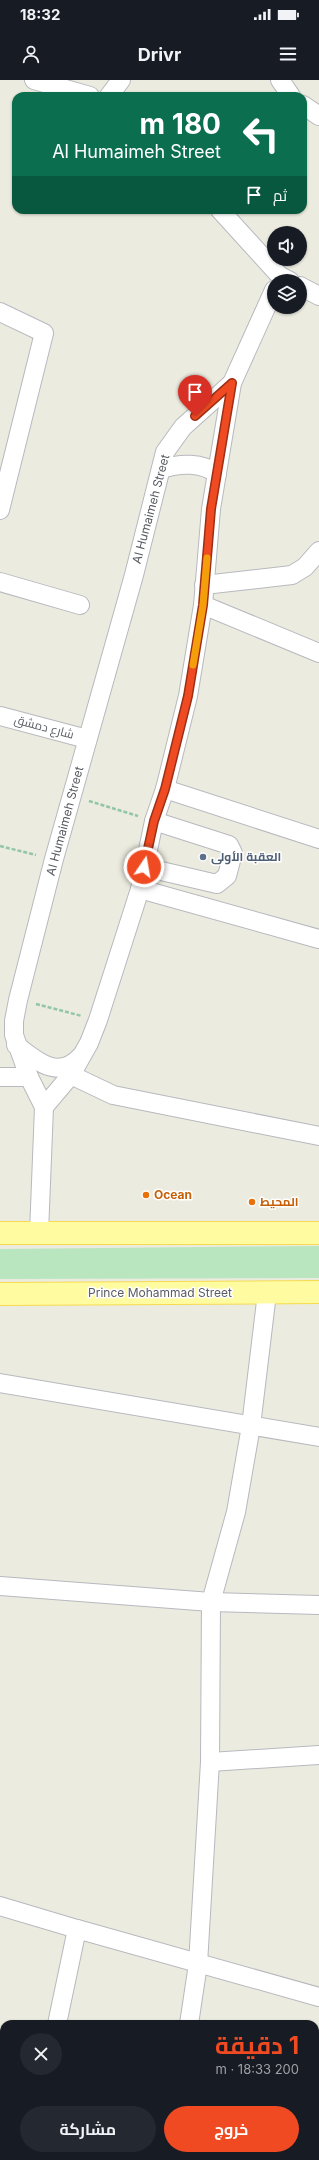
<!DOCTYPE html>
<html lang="ar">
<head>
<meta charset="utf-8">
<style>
	body { margin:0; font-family:Inter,Cairo,sans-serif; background:#242831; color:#f1f3f6; direction:rtl; height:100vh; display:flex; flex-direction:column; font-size:15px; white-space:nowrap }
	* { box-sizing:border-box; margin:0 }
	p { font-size:13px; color:#9ea1a6 }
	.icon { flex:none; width:22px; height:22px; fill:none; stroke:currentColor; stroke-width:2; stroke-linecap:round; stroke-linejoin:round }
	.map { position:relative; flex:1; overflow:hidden; direction:ltr }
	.sheet { position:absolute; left:0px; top:1940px; width:319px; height:140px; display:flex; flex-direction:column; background:#171b24; border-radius:12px 12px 0 0; box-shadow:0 1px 3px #0004; direction:rtl }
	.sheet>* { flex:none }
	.top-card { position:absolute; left:12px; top:12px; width:295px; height:122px; border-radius:12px; box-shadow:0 1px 3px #0004; direction:rtl; background:#0b6e4f; color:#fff; overflow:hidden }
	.buttons { position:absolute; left:267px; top:146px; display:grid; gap:8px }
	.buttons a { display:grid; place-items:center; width:40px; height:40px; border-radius:50%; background:#171b24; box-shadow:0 1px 3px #0004; font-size:20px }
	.pin { position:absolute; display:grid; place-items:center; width:34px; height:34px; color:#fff; margin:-41px -17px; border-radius:50% 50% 50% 0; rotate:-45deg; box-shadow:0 0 4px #0007 }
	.pin .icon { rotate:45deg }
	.me { position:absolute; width:44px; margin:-22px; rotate:12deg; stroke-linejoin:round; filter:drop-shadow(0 0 3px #0008) }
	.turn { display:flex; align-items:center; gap:14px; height:84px; padding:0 20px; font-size:18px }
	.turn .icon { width:52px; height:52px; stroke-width:2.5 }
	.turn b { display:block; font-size:28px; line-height:34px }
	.then { display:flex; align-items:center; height:38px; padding:0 20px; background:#0003; gap:8px; font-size:15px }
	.round { display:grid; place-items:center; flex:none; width:42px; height:42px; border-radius:21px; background:#242831 }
	.headline { display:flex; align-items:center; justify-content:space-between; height:68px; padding:0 20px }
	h1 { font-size:24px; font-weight:700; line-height:30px; color:#f04a22 }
	.cta { display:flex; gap:8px; margin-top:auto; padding:8px 20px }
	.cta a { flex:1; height:46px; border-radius:24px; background:#f04a22; color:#fff; font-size:16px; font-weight:700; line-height:46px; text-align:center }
	.cta a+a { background:#242831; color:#f1f3f6 }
	.status { display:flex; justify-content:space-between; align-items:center; height:28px; padding:0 20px; background:#171b24; direction:ltr }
	.status svg { height:11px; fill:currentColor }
	header { display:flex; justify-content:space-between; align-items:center; height:52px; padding:0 20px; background:#171b24; font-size:18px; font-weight:700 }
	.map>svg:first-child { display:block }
</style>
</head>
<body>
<div class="status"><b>18:32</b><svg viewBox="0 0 49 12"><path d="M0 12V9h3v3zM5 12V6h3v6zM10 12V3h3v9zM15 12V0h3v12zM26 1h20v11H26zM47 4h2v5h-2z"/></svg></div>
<header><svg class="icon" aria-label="menu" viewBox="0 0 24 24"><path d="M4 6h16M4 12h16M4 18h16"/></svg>Drivr<svg class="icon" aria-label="person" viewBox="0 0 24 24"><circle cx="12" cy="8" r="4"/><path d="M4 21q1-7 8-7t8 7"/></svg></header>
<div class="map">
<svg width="319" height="2080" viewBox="0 0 319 2080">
	<rect width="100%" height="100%" fill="#ecebdf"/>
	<path fill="#bae6bf" d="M319,1166V1198L0,1199V1169Z"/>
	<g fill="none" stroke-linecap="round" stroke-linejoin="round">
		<g stroke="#b7b9bf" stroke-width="20">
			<g id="minor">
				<path d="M34,0L90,16"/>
				<path d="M280,0L291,16"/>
				<path d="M109,16L121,0"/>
				<path d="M303,25L319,36"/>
				<path d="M220,130L280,196L290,201"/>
				<path d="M300,206L319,216"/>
				<path d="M0,232L44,253L0,430"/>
				<path d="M161,389C180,383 202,382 217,394"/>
				<path d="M0,502L80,525"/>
				<path d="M204,505L292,495L305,487L319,471"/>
				<path d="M203,525L319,573"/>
				<path d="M0,636L87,659"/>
				<path d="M165,709L319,759"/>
				<path d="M144,787L217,804L227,796L233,773L229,765L154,741"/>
				<path d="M140,809L319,859"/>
				<path d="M16,965C37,981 58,1001 81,976"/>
				<path d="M71,995L113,1015L319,1056"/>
				<path d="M0,997H29"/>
				<path d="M44,1027L71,995L89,963L98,940L140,809L154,741L165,709L188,616L203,525L211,429L232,303L274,210"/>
				<path d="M39,1153L44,1027L29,997L14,955V941L18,920L54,779L134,495L165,372L183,347L232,303"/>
				<path d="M0,1303L319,1357"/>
				<path d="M0,1506L211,1522L319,1525"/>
				<path d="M210,1682L319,1675"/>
				<path d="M0,1826L77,1849L57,1944"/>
				<path d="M77,1849L319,1917"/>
				<path d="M189,1944L198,1884L210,1682L211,1522L236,1432L251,1346L267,1213"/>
				<path d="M315,1992L319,1994"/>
				<path d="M285,2076L297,2080"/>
				<path d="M29,2080L30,2076"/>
				<path d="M167,2080L168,2076"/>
			</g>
		</g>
		<g stroke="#f7db4e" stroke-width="24">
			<g id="major">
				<path d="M0,1153H319"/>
				<path d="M0,1214L319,1212"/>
			</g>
		</g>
		<g stroke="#92c6a8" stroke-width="2.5" stroke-dasharray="4 2" stroke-linecap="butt">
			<path d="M89,721L138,736"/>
			<path d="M0,766L36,775"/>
			<path d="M36,924L82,936"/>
		</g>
		<use href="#minor" stroke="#fff" stroke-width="18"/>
		<use href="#major" stroke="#fffba1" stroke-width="22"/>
	</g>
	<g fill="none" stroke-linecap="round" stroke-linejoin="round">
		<g stroke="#9c3016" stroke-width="10">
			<path id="route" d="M144,787L154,741L165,709L188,616L203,525L211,429L232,303L195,336"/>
		</g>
		<use href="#route" stroke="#f04a22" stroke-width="7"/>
		<path stroke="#f59e0b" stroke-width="7" d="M193,585L203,525L207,478"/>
	</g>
	<circle fill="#5c6f8a" stroke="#fff" stroke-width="1.5" cx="203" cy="777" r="4"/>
	<g fill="#e8710a" stroke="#fff" stroke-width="1.5">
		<circle cx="146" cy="1115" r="4"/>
		<circle cx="252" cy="1122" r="4"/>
	</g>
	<g text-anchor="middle" stroke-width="3" stroke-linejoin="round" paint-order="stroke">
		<g font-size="12" fill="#585b61" stroke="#fff">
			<text transform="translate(151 429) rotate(-75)" y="4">Al Humaimeh Street</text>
			<text transform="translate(44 647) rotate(15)" y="4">شارع دمشق</text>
			<text transform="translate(65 741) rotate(-75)" y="4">Al Humaimeh Street</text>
			<text x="160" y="1217">Prince Mohammad Street</text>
		</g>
		<g font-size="12" font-weight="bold" fill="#4e5e75" stroke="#fff" text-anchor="start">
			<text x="211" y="781">العقبة الأولى</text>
		</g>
		<g font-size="12" font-weight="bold" fill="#c56008" stroke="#fff" text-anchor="start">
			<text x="154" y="1119">Ocean</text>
			<text x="260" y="1126">المحيط</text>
		</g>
	</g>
</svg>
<div class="buttons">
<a><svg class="icon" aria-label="sound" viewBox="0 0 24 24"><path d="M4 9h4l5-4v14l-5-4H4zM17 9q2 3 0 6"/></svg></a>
<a><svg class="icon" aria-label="layers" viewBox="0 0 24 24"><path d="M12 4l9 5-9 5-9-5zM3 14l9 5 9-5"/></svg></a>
</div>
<div class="pin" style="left:195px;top:336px;background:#d93025"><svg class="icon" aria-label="arrive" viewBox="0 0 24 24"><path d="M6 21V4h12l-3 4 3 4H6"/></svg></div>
<svg class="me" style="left:144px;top:787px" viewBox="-20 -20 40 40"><circle r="17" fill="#f04a22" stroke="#fff" stroke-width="3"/><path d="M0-11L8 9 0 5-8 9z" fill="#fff"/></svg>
<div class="top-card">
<div class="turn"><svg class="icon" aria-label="left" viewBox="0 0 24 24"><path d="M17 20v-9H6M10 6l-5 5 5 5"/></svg><div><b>180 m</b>Al Humaimeh Street</div></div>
<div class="then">ثم<svg class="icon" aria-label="arrive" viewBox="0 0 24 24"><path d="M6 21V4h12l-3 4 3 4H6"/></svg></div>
</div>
<section class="sheet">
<div class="headline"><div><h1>1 دقيقة</h1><p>200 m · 18:33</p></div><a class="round"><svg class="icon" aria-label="close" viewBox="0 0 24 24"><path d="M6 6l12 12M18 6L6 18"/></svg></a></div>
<div class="cta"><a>خروج</a><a>مشاركة</a></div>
</section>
</div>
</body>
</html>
